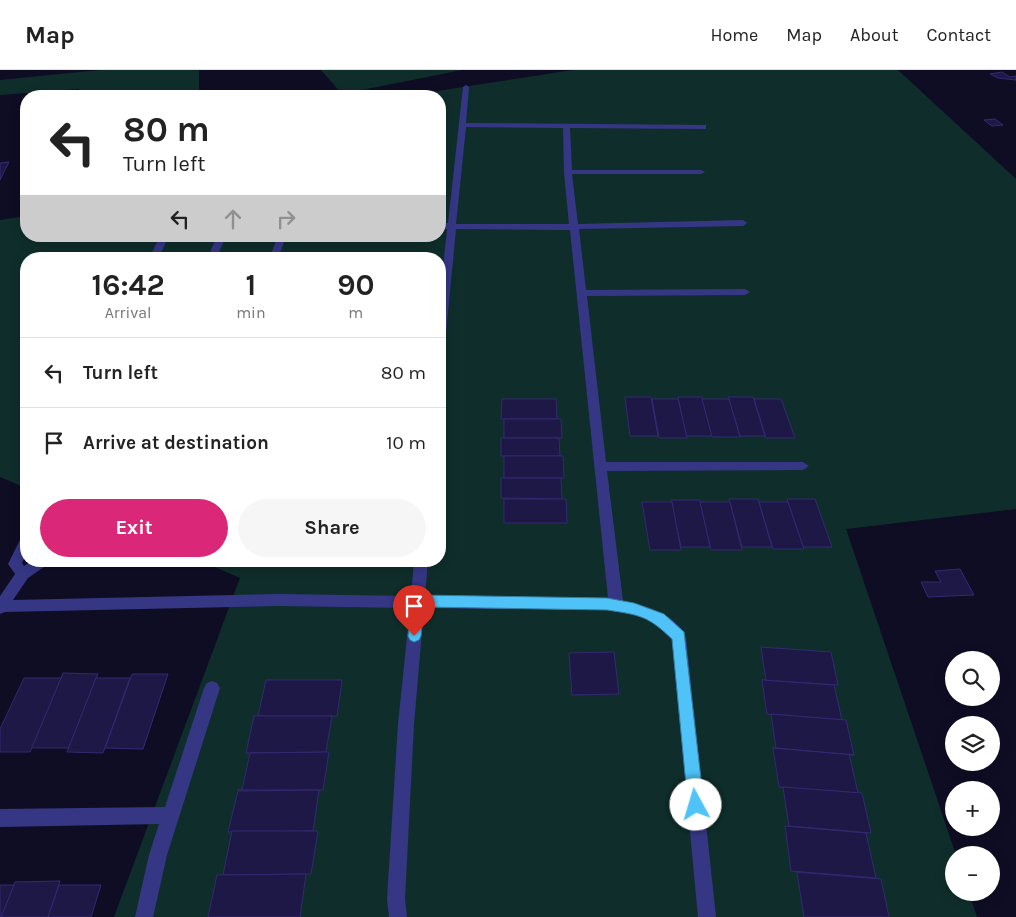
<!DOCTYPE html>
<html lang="en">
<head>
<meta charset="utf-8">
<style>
	body { margin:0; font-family:Karla,sans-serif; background:#f6f6f6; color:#222; height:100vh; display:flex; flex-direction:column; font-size:19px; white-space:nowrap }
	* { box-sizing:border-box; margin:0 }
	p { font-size:16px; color:#767676 }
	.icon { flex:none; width:28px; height:28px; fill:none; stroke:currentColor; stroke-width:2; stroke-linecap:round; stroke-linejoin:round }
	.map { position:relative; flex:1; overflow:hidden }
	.details { position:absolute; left:20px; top:182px; width:426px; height:315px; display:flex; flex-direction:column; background:#fff; border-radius:20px; box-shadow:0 2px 12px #0003 }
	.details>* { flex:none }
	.guide { position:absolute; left:20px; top:20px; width:426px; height:152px; border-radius:20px; box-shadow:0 2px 12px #0003; background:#fff; color:#222; overflow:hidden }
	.buttons { position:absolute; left:945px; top:581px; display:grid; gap:10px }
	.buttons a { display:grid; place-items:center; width:55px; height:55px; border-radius:50%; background:#fff; box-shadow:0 2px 12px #0003; font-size:25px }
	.pin { position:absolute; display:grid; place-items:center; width:42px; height:42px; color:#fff; margin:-51px -21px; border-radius:50% 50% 50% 0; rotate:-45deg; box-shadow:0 0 5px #0007 }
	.pin .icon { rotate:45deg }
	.me { position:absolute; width:55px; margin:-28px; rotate:354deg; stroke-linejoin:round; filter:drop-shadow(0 0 4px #0008) }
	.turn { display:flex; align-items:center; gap:18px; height:105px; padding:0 20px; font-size:22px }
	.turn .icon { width:65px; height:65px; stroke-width:2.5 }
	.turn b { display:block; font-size:35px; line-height:42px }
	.lanes { display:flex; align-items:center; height:48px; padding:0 20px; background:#0003; justify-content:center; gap:25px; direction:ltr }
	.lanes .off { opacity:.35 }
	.eta { display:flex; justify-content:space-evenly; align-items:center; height:85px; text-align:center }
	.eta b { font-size:30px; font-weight:700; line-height:35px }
	.action { display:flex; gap:10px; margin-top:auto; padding:10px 20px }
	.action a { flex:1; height:58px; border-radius:30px; background:#db2777; color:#fff; font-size:20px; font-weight:700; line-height:58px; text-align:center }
	.action a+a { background:#f6f6f6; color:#222 }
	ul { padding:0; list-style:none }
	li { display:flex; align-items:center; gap:15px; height:70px; padding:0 20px; border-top:1px solid #e0e0e0 }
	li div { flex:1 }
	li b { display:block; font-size:19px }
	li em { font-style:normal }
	header { display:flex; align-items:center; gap:30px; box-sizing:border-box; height:70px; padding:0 25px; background:#fff; border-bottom:1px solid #e0e0e0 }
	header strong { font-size:24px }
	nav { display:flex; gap:28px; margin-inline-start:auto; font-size:18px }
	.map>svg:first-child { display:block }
</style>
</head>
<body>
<header>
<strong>Map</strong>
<nav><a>Home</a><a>Map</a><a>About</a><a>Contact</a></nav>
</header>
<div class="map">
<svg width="1016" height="847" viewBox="0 0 1016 847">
	<rect width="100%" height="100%" fill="#0f0d24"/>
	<g fill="#0f2e2b">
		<path d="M100,0H199V26H77L79,19L0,25V10Z"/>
		<path d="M321,0H462L342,24Z"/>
		<path d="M573,0H898L1016,109V439L846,459L956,785H954V822L969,823L977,847H114L240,508L201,491H440V189H26V418L0,407V150L26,146V166H440V26H405Z"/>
	</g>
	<g fill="#1e1846" stroke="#332973">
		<path d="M1002,2L1010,7L1016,6V10L998,8L990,4Z"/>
		<path d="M995,49L1003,55L992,56L984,50Z"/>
		<path d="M9,92L0,110V93Z"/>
		<path d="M347,185H380L395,186L394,189H331L332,186Z"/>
		<path d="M625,327H651L658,366H630Z"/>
		<path d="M678,327H702L712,366H686Z"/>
		<path d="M728,327H753L765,366H740Z"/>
		<path d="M502,329H556L557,349H501Z"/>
		<path d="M652,329H678L687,368H659Z"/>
		<path d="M702,329H729L740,367H712Z"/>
		<path d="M754,329H781L795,368H766Z"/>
		<path d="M504,349H561L562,368H504Z"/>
		<path d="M501,368H559L560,386H501Z"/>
		<path d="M504,386H563L564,408H504Z"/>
		<path d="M501,408H561L562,429L501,428Z"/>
		<path d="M504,429H566L567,453H504Z"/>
		<path d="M729,429H758L772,477H742Z"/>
		<path d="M787,429H815L832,477H803Z"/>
		<path d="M671,430H700L710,477H681Z"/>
		<path d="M642,432H672L681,480H650Z"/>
		<path d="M700,432H730L742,480H711Z"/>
		<path d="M759,432H788L804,479H773Z"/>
		<path d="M960,499L974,525L928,527L921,512H941L935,501Z"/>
		<path d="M761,577L831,582L838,615L762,610H766Z"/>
		<path d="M614,582L619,624L572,625L569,583Z"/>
		<path d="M63,603L98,604L69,678H31Z"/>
		<path d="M132,604H168L143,679L105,678Z"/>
		<path d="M24,608H61L30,682H0V659Z"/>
		<path d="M96,608H130L103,683L67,682Z"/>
		<path d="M266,610H342L337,646H258Z"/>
		<path d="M762,610L834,615L842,650L767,644Z"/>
		<path d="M771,644L846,650L854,685L776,678Z"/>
		<path d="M254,646H332L326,682L246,683Z"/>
		<path d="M773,678L854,685L849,684L858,723L779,717Z"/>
		<path d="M329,682L323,720H237H242L250,683Z"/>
		<path d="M783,717L862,723L871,763L789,756Z"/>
		<path d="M319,720L313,761L228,762L238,721Z"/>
		<path d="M785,756L866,763L876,808L791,801Z"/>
		<path d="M232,761H318L311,804L223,805Z"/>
		<path d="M797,802L881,809L889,847H804Z"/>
		<path d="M306,804L300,847H208L217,805Z"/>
		<path d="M60,811L48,847H1L15,812Z"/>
		<path d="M0,815H14L1,847H0Z"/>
		<path d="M59,815H101L91,847H48Z"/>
	</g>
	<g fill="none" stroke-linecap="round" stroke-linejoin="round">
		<g fill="#353785" fill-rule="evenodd">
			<path d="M466,15L469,17L466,53L706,55V59H703L570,58L572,100H701L705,102L701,104H572L578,154L743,150L747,153L743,156L579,159L586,220L745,219L750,222L745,225L587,226L606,392H803L809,396L803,400L607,401L623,531C645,535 676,544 686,567L716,847H698L672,570L654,552L634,545L607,540L424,538L414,654L405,829L407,847H389L387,829L398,654L410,538L279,536L5,542L0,544V526L15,504L8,494L21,468L26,467V485L22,493L24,496L31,491H49L47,495L28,508L13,530L279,524L411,526L414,491H428L425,526L608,528L570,160L456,159L445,274L440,277V226L447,159H440V153H448L463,17ZM466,57L563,58L564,102L569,154H456Z"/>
			<path d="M160,166H169L158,189H149Z"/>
			<path d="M217,166H226L216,189H207Z"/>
			<path d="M278,166H286L278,189H269Z"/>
			<path d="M212,611L217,613L220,618L167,785L153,847H135L149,785L159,754L0,757V739L165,737L204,618L207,613Z"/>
		</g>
	</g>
	<path fill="#4fc3f7" stroke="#337fa1" d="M418,525L607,528L634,533L664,544L684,562L704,735L701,740L696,743L690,740L688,735L672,569C648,546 640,545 607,540L424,537L421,566L419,570L414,572L410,570L408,566L411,531Z"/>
</svg>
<div class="buttons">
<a><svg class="icon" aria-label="search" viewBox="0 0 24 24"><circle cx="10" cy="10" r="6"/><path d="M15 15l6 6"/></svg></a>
<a><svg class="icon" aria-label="layers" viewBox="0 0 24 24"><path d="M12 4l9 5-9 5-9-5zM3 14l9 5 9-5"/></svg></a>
<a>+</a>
<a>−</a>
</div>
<div class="pin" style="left:414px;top:566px;background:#d93025"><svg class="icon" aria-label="arrive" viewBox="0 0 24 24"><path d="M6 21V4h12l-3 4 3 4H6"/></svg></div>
<svg class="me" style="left:696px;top:735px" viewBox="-20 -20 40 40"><circle r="19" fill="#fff"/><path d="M0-13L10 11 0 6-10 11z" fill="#4fc3f7"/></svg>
<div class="guide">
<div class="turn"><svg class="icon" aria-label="left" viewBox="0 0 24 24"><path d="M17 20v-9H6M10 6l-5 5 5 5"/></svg><div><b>80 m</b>Turn left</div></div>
<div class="lanes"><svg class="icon" aria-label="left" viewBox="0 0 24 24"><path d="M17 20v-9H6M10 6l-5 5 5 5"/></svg><svg class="icon off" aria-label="ahead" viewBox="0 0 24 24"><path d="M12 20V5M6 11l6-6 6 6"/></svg><svg class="icon off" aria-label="right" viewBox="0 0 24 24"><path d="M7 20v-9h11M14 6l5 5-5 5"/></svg></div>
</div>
<section class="details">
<div class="eta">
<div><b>16:42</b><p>Arrival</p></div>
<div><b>1</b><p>min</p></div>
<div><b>90</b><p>m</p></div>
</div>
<ul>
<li><svg class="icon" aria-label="left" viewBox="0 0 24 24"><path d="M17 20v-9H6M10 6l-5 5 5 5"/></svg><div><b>Turn left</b></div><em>80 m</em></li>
<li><svg class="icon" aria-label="arrive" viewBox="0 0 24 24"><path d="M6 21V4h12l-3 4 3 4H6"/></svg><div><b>Arrive at destination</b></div><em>10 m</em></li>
</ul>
<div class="action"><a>Exit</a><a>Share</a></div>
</section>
</div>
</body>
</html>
